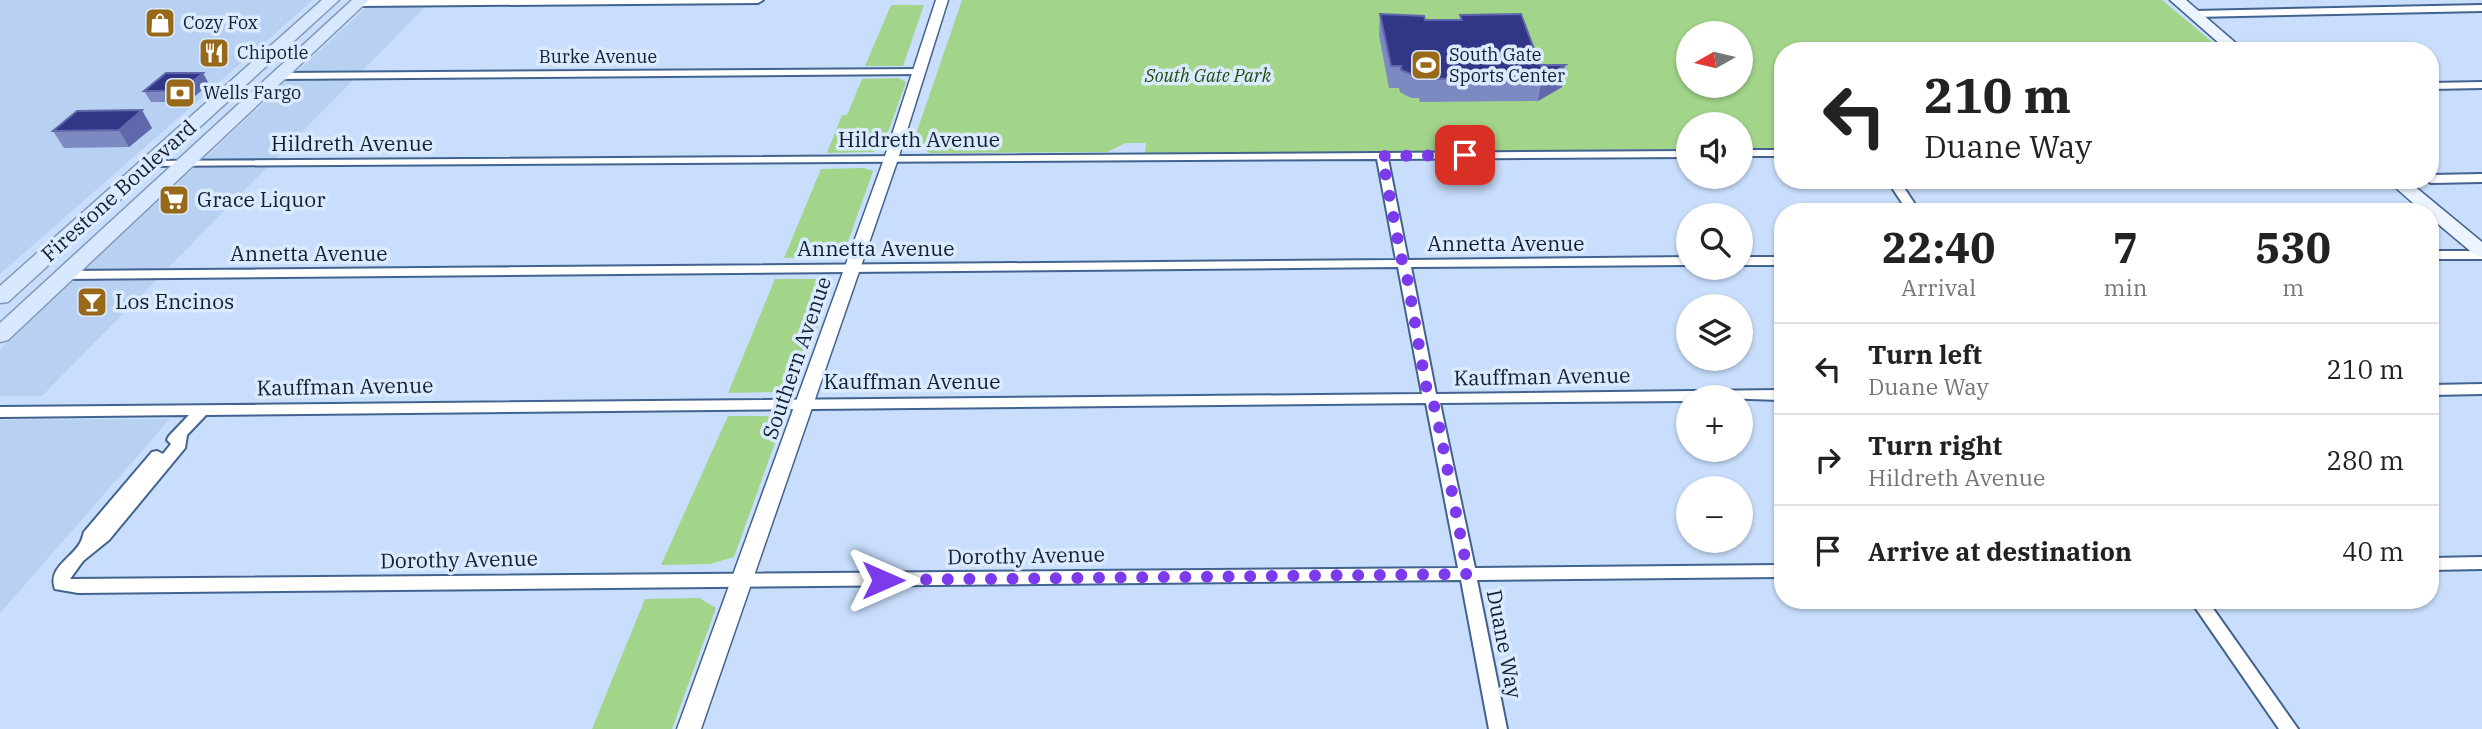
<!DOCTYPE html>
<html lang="en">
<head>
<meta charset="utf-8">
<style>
	body { margin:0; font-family:"IBM Plex Serif",serif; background:#f6f6f6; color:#222; height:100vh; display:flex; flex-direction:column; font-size:26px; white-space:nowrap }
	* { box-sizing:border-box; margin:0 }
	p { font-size:23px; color:#767676 }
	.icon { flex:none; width:38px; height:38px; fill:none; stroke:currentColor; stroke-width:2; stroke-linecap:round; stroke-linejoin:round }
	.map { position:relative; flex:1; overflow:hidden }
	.sheet { position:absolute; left:1774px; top:203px; width:665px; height:406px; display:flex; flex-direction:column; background:#fff; border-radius:28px; box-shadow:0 2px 5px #0004 }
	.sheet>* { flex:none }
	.guide { position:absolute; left:1774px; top:42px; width:665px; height:147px; border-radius:28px; box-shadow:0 2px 5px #0004; background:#fff; color:#222; overflow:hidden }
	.needle { width:46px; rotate:262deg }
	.tools { position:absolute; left:1676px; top:21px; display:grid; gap:14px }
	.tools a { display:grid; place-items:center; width:77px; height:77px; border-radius:50%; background:#fff; box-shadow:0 2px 5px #0004; font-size:35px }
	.pin { position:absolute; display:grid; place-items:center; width:60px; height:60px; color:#fff; margin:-30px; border-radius:14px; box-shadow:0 4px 10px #0006 }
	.me { position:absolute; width:77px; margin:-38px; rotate:90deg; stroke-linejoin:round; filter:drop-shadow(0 0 5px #0008) }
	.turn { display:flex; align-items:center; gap:24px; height:147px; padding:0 35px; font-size:32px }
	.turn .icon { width:91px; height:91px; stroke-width:2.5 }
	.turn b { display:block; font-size:49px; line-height:60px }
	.eta { display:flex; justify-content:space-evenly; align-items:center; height:119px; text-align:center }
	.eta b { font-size:42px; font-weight:700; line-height:49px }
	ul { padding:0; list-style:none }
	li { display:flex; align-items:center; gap:21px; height:91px; padding:0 35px; border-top:2px solid #e0e0e0 }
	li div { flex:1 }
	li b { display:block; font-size:26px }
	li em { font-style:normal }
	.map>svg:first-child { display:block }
</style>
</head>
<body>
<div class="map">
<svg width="2482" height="729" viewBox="0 0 2482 729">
	<rect width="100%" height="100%" fill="#c8defc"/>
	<g fill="#b8d0f2">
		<path d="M0,0H313L0,274Z"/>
		<path d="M374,0H432L42,396H0V349Z"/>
		<path d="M170,419L0,613V420Z"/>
	</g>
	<g fill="#a2d48a" fill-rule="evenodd">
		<path d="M962,0H2162L2223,51H1783V149H1741V124H1689V149L1145,154L1146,143H1126L1107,152L930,153L913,143ZM1689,33H1741V86H1689Z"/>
		<path d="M891,5H924L903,66H865Z"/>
		<path d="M898,78L906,82L882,149L872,152L827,153L842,115H847L862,79Z"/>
		<path d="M864,168L873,171L843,256L784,258L821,169Z"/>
		<path d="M775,279H827L834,282L797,384L777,392L728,393Z"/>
		<path d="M728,416H768L781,426L734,557L710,564L661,565Z"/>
		<path d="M699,598L716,608L672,729H592L645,599Z"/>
	</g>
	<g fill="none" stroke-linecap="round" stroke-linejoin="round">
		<g stroke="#42638e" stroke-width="4">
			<g id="minor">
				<path d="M375,0H763L758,3L358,6L353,3L358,0Z"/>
				<path d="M2482,5V11L2194,17L2189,14L2194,11Z"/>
				<path d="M918,69L922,70V74L278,79L273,76L278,73Z"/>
				<path d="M2482,82V88L2431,89V83Z"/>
				<rect x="1741" y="150" width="42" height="6"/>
				<path d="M1689,151V157L1388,159L1408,260L1689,257V265L1411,267L1436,394L1783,390V400L1689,397V401L1440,403L1475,568L1783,565V577L1477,580L1507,729H1489L1461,580L78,593L55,589C47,568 72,558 80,543C82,540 83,535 84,532L152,452L157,451L163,454L171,444L167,440L169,436L189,415L0,417V407L1422,394L1398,267L64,279L58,275L64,271L1396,260L1377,159L145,166L143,164L149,161ZM1426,403L1458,568L70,579L83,561L109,540L185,448L187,435L206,415Z"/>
				<path d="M2482,174V182L2431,183L2426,180H2431V175Z"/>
				<path d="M1887,180H1899L1920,212H1908Z"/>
				<rect x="2431" y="251" width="51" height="8"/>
				<rect x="1741" y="257" width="42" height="8"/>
				<path d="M2482,384V394L2431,395V385Z"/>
				<path d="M2482,557V569L2431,570V558Z"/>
				<path d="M2190,600H2207L2298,729H2279Z"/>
			</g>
		</g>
		<g stroke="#42638e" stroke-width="3">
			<path id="tertiary" d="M936,0H948L898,159L701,729H677L884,159Z"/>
		</g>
		<g stroke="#42638e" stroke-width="3">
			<g id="secondary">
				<path d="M2170,0H2186L2245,51H2228Z"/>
				<path d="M2387,180H2407L2482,242V257L2475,255L2431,218V212H2423Z"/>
			</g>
		</g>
		<g stroke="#8198b7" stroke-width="3">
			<g id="primary">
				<path d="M322,0H339L8,302L0,303V286Z"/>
				<path d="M352,0H369L8,340L0,342V323Z"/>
			</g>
		</g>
		<use href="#minor" fill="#fff" fill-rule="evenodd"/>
		<use href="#tertiary" fill="#fff" fill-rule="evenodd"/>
		<use href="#secondary" fill="#ebf4ff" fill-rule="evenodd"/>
		<use href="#primary" fill="#d7e8ff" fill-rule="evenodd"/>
	</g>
	<g fill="#7d8ac2">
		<path d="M1380,14L1425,20H1460V15L1540,65L1562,87L1538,101L1420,102L1419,98H1411L1400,92L1399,88H1389L1379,35Z"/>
		<path d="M209,84L188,102H151L144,91Z"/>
		<path d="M152,128L129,147L64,148L53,131Z"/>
	</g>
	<g fill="#5f68aa">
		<path d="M1565,65L1562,87L1538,101L1542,78Z"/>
		<path d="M203,73L209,84L188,102L181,91Z"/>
		<path d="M142,110L152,128L129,147L119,130Z"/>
	</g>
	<g fill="#323687" stroke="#5f68aa" stroke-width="2">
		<path d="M1380,14L1424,16L1425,20H1462L1460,15L1521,14L1540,65H1565L1542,78L1422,79V75H1413L1401,70V66H1391Z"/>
		<path d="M166,73H203L181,91H144Z"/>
		<path d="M142,110L119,130L53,131L77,111Z"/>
	</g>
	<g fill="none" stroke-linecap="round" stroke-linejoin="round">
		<path stroke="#7c3aed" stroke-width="12" stroke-dasharray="0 21.6" d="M883,580L1468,574L1436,411L1426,386L1406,271L1401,257L1382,156L1465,155"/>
	</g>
	<defs>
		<g id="shop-square" transform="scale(1.575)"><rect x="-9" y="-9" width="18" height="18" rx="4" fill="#976918" stroke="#dbebff"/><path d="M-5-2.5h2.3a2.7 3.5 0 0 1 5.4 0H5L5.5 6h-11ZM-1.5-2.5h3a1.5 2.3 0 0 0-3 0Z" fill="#fff"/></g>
		<g id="restaurant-square" transform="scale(1.575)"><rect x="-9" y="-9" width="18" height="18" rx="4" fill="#976918" stroke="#dbebff"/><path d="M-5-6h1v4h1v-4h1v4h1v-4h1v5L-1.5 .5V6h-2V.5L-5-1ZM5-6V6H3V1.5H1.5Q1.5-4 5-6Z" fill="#fff"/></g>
		<g id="stadium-square" transform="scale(1.575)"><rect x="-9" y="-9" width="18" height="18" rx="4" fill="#976918" stroke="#dbebff"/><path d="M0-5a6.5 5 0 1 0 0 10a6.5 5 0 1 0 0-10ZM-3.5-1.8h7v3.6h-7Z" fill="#fff"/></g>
		<g id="bank-square" transform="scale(1.575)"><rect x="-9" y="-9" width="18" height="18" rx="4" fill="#976918" stroke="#dbebff"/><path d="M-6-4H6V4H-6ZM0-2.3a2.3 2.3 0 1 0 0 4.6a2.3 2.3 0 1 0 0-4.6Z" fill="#fff"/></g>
		<g id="supermarket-square" transform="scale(1.575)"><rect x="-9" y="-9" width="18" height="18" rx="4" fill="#976918" stroke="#dbebff"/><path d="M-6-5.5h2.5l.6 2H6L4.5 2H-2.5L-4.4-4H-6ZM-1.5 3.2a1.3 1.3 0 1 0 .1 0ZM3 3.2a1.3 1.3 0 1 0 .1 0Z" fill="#fff"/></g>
		<g id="bar-square" transform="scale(1.575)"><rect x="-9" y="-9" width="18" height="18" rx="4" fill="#976918" stroke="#dbebff"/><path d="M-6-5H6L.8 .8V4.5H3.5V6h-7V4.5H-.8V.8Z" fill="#fff"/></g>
	</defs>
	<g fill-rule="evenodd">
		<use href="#shop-square" x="160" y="23"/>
		<use href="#restaurant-square" x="214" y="53"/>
		<use href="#stadium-square" x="1426" y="65"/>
		<use href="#bank-square" x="180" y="93"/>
		<use href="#supermarket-square" x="174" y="200"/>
		<use href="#bar-square" x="92" y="302"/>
	</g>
	<g text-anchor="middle" stroke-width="7" stroke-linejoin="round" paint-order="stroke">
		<g font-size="18" fill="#111f31" stroke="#dbebff" text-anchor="start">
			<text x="183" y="29">Cozy Fox</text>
			<text x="237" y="59">Chipotle</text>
			<text x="1449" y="61">South Gate<tspan x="1449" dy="21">Sports Center</tspan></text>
			<text x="203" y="99">Wells Fargo</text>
		</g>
		<g font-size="18" fill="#111f31" stroke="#dbebff">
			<text x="598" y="63">Burke Avenue</text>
		</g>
		<g font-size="18" font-style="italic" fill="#23490b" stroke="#dbebff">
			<text x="1208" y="82">South Gate Park</text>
		</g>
		<g font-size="21" fill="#111f31" stroke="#dbebff">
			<text x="919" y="147">Hildreth Avenue</text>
			<text x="352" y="151">Hildreth Avenue</text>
			<text transform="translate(119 191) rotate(-42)" y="7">Firestone Boulevard</text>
			<text x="1506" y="251">Annetta Avenue</text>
			<text x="876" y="256">Annetta Avenue</text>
			<text x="309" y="261">Annetta Avenue</text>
			<text transform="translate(797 358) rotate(-71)" y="7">Southern Avenue</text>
			<text transform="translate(1542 377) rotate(-1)" y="7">Kauffman Avenue</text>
			<text x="912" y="389">Kauffman Avenue</text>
			<text transform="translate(345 387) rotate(-1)" y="7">Kauffman Avenue</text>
			<text transform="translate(1026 556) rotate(-1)" y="7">Dorothy Avenue</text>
			<text transform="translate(459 560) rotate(-1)" y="7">Dorothy Avenue</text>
			<text transform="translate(1504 644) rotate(79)" y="7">Duane Way</text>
		</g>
		<g font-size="21" fill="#111f31" stroke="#dbebff" text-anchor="start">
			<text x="197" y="207">Grace Liquor</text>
			<text x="115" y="309">Los Encinos</text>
		</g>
	</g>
</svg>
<div class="tools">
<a><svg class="needle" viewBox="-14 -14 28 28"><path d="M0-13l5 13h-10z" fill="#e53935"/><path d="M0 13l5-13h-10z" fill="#767676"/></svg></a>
<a><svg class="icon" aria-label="sound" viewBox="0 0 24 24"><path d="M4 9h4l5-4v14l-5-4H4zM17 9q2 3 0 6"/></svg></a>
<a><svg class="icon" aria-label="search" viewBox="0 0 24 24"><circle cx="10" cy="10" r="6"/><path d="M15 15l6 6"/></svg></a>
<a><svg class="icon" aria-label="layers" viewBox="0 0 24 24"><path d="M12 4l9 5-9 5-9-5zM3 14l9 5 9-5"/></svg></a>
<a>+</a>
<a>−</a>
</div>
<div class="pin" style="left:1465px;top:155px;background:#d93025"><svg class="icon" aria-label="arrive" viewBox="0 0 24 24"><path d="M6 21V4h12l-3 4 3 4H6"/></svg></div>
<svg class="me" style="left:883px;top:580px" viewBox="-20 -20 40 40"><path d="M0-17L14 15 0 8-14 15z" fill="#7c3aed" stroke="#fff" stroke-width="4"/></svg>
<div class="guide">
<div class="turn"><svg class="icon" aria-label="left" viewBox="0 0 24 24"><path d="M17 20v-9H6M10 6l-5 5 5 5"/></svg><div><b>210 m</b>Duane Way</div></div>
</div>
<section class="sheet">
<div class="eta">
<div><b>22:40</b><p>Arrival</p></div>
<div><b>7</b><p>min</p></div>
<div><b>530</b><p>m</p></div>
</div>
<ul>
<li><svg class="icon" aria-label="left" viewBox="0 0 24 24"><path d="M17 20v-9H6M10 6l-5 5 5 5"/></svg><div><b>Turn left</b><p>Duane Way</p></div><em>210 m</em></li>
<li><svg class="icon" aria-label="right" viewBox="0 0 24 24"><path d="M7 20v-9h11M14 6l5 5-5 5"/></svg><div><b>Turn right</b><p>Hildreth Avenue</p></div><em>280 m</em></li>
<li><svg class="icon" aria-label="arrive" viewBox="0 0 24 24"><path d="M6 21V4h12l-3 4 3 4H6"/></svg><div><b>Arrive at destination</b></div><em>40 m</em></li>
</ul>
</section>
</div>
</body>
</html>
